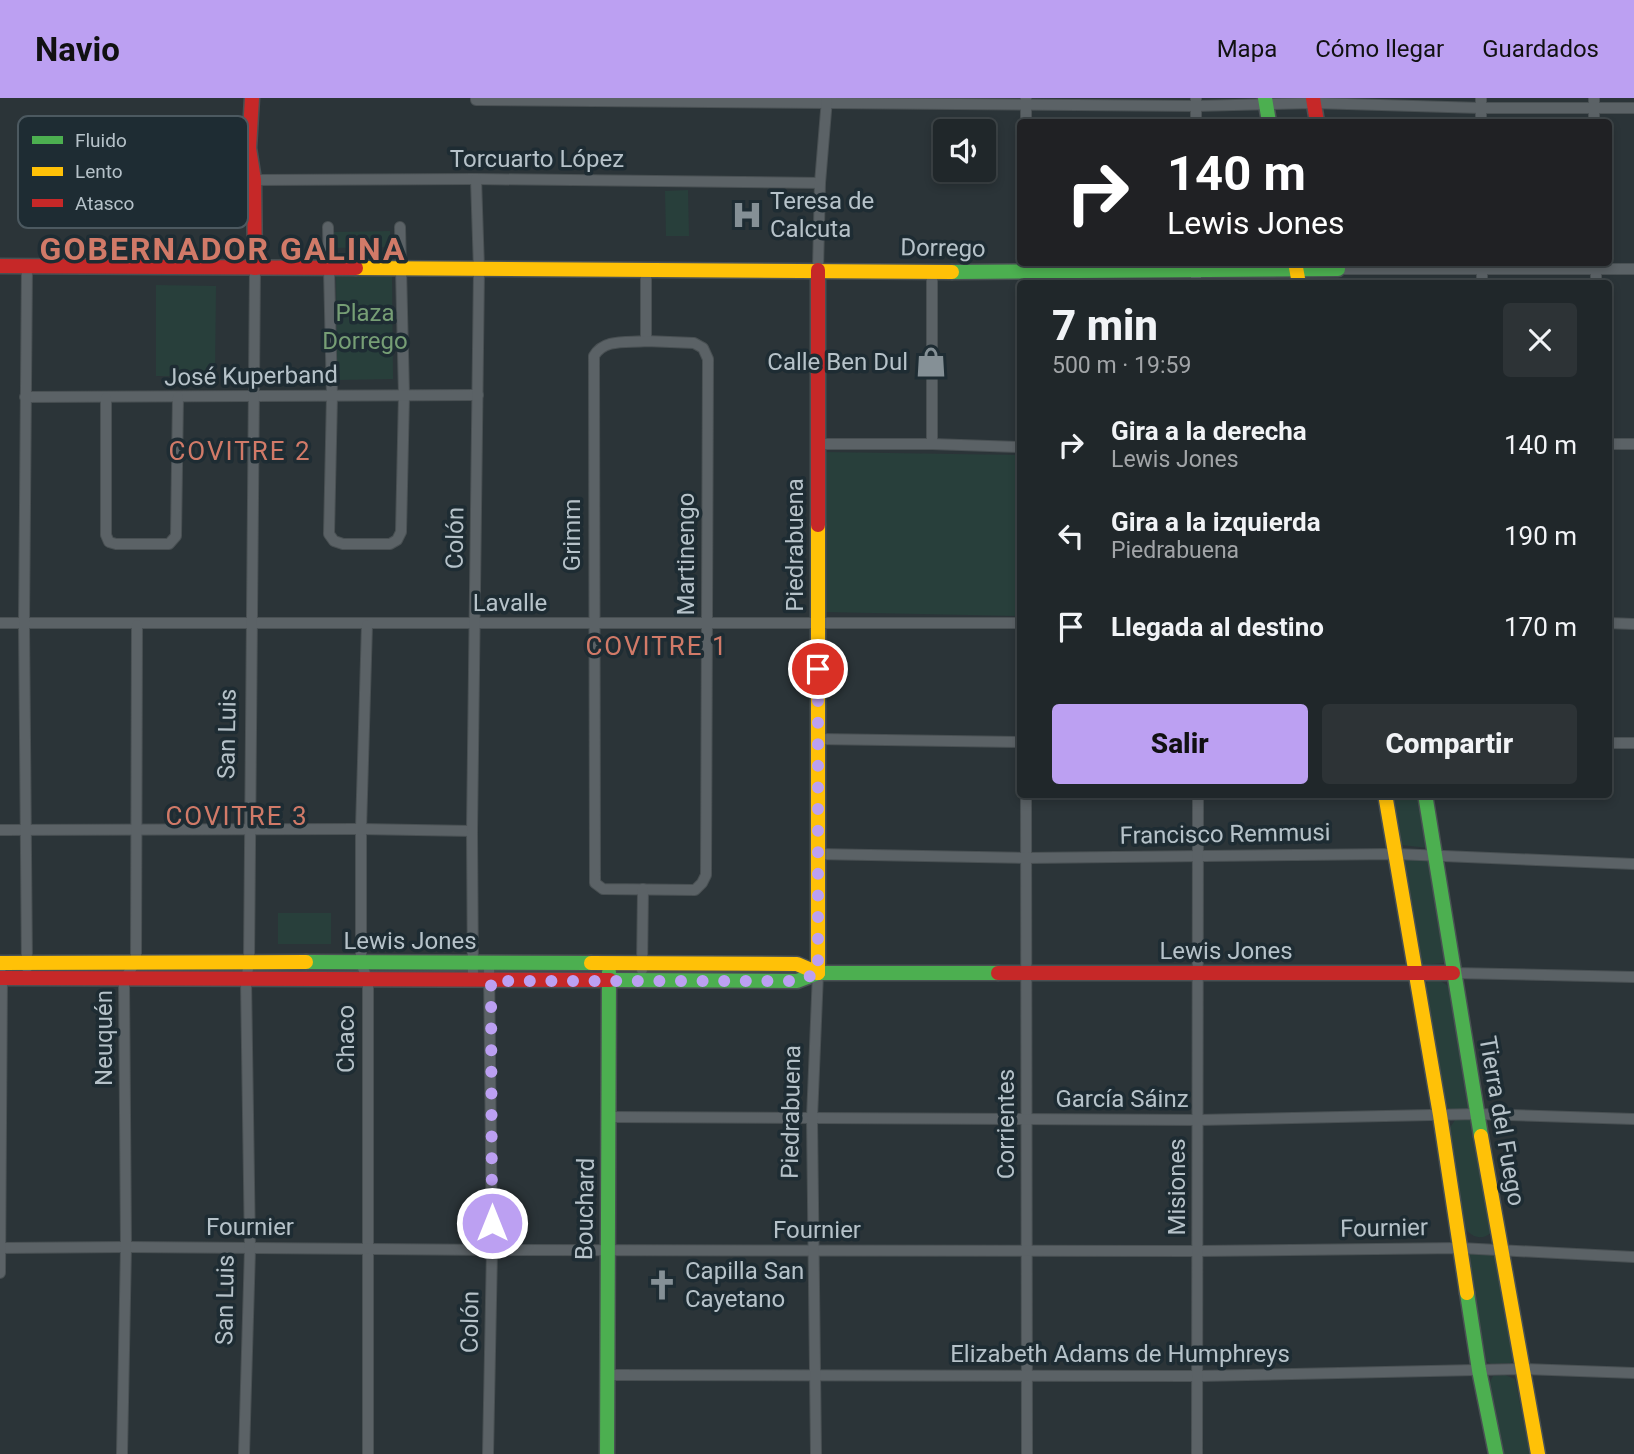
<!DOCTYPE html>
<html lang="es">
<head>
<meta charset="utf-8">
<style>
	body { margin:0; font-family:Roboto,sans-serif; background:#2d3336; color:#f1f3f6; height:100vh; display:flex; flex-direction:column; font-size:26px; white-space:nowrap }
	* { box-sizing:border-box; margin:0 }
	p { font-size:23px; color:#a2a5a8 }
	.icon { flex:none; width:38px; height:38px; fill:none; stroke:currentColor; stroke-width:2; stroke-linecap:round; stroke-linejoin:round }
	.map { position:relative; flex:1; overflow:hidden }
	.side { position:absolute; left:1017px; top:182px; width:595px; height:518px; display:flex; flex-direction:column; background:#20272a; border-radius:7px; box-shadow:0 4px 10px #0003,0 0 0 2px #3d4447 }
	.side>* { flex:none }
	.guide { position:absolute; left:1017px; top:21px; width:595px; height:147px; border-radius:7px; box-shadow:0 4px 10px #0003,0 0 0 2px #3d4447; background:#202124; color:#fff; overflow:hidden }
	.controls { position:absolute; left:933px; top:21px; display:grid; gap:14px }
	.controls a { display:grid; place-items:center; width:63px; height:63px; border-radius:7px; background:#20272a; box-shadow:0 4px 10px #0003,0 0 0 2px #3d4447; font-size:35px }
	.pin { position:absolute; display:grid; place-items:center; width:60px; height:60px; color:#fff; margin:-30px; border:4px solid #fff; border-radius:50%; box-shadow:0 2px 7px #0007 }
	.me { position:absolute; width:77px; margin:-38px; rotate:0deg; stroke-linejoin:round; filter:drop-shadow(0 0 5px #0008) }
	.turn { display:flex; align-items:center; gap:24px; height:147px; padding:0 35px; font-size:32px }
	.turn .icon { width:91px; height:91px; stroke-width:2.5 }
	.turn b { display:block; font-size:49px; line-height:60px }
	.round { display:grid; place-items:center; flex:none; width:74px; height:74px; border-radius:7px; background:#2d3336 }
	.head { display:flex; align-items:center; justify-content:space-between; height:119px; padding:0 35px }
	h1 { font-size:42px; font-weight:800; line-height:52px }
	.cta { display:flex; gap:14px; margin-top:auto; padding:14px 35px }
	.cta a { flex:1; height:80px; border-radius:7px; background:#bca0f2; color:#111; font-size:28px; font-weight:800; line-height:80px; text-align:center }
	.cta a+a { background:#2d3336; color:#f1f3f6 }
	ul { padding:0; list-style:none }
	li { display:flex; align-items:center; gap:21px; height:91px; padding:0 35px }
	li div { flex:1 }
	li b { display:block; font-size:26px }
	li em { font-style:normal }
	header { display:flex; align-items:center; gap:42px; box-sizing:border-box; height:98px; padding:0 35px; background:#bca0f2; color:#111 }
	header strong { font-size:33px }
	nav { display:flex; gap:38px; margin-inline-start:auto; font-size:24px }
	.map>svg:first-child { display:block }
</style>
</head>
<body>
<header>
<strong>Navio</strong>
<nav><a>Mapa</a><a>Cómo llegar</a><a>Guardados</a></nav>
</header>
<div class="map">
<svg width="1634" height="1356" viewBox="0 0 1634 1356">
	<rect width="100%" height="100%" fill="#2b3438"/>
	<g fill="#283f3b">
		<path d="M688,92L689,138H666L665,93Z"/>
		<path d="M390,133V149L333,150V134Z"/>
		<path d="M336,176H392L393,281L337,282Z"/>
		<path d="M156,187L216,188L215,279L156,278Z"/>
		<path d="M826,354L1018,357L1016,518L824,514Z"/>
		<path d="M1393,697H1419L1428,750L1402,747Z"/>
		<path d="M1418,758L1429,764L1432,770L1446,862L1443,865L1422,867L1419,865L1403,762L1405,759Z"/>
		<rect x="278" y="815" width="53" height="31"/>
		<path d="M1439,882L1451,890L1471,1008L1467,1012H1450L1446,1007L1423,890L1428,883Z"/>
		<path d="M1468,1021L1473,1024L1492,1134C1482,1143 1472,1140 1464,1129L1449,1031L1455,1022Z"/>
		<path d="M1467,1155L1492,1156L1496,1161L1513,1262L1511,1265L1491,1266L1483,1261Z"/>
		<path d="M1505,1277L1515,1281L1530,1356H1502L1489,1286L1493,1278Z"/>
	</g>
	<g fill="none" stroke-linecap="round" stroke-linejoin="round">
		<g stroke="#495053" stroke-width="12">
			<g id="street">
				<path d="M476,0V2L1196,8L1314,5L1481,10H1634"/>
				<path d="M1481,0V24"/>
				<path d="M1594,0V24"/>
				<path d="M1026,24V0"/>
				<path d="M1196,24V0"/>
				<path d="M254,82L476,81L820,85"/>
				<path d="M328,129L332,298L329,436L334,443L343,446H390L397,442L401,434L404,297L400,129"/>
				<path d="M1027,164V186"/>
				<path d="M1196,164V186"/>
				<path d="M1482,165V186"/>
				<path d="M1596,165V186"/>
				<path d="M646,170V243"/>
				<path d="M1338,171H1634"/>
				<path d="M818,172L820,85L827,1"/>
				<path d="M932,172V346"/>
				<path d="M646,243L694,245L703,250L708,261L706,777L702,785L695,792L603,791L595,785L594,258C604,240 628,245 646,243Z"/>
				<path d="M25,299L478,297"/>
				<path d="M106,300V437L109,444L116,446H169L176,438L178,299"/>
				<path d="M818,346H932L1020,349"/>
				<path d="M1608,346H1634"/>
				<path d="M0,525H1020"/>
				<path d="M1608,525L1634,526"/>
				<path d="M367,527L361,731V865L368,883V1356"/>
				<path d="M818,641L1020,644"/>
				<path d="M1608,645H1634"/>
				<path d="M1026,696L1027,1356"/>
				<path d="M0,732L361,731L472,733"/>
				<path d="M816,756L1026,760L1396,756L1634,766"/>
				<path d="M27,870L24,526L27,168"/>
				<path d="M642,872L643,791"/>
				<path d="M1453,875L1634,879"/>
				<path d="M473,883L472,733L479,171L476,81"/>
				<path d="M609,1019L1198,1022L1477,1016L1634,1021"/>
				<path d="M0,1150L126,1149L492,1152L1198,1153L1460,1150L1634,1159"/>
				<path d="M0,1175L2,876"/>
				<path d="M607,1277L1199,1278L1522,1271L1634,1275"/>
				<path d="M122,1356L126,1149L124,882L136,863L137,527"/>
				<path d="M244,1356L250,1151L246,882L249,865L255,170"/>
				<path d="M488,1356L492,1152L489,866"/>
				<path d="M816,1356L812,1020L818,875"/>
				<path d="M1197,1356L1198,696"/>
			</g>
		</g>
		<g stroke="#495053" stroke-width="17">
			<g id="fast">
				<path d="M1265,0L1269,24"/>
				<path d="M952,174L1338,171"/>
				<path d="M1425,696L1481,1038"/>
				<path d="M306,864L591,865"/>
				<path d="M610,882L797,883L818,875H998"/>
				<path d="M1467,1195L1479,1272L1496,1356"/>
				<path d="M607,1356L609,874"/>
			</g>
		</g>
		<g stroke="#495053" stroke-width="17">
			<g id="slow">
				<path d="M1295,164L1299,186"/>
				<path d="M356,170L952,174"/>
				<path d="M818,427V875"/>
				<path d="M1385,696L1440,1017L1467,1195"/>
				<path d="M0,865L306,864"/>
				<path d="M591,865L797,866L818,875"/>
				<path d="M1481,1038L1538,1356"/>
			</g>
		</g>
		<g stroke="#495053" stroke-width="17">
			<g id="jam">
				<path d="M252,0L249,50L254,82L255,170"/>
				<path d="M1313,0L1317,24"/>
				<path d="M0,168L356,170"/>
				<path d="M818,172V427"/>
				<path d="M998,875H1453"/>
				<path d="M0,880L610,882"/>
			</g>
		</g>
		<use href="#street" stroke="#5b6266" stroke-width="10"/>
		<use href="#fast" stroke="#4caf50" stroke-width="14"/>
		<use href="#slow" stroke="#ffc107" stroke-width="14"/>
		<use href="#jam" stroke="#c62828" stroke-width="14"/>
	</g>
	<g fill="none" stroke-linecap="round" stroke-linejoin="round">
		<path stroke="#bca0f2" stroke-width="12" stroke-dasharray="0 21.6" d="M492,1125L491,883H797L818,875V571"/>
	</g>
	<defs>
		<g id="hospital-bare" transform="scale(2.415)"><path d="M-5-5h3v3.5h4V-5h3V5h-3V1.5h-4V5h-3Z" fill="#859096" stroke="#1e2c33" stroke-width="2.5" paint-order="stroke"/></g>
		<g id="shop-bare" transform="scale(2.415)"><path d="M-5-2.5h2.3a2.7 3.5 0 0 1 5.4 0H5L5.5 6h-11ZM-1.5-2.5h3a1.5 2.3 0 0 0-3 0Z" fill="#859096" stroke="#1e2c33" stroke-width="2.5" paint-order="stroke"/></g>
		<g id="church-bare" transform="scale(2.415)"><path d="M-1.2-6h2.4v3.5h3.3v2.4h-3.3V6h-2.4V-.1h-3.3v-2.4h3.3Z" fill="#859096" stroke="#1e2c33" stroke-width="2.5" paint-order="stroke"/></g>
	</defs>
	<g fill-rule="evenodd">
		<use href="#hospital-bare" x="747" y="117"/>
		<use href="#shop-bare" x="931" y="264"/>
		<use href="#church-bare" x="662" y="1187"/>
	</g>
	<g text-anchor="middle" stroke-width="7" stroke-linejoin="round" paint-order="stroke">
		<g font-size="24" fill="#b6c2c9" stroke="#1e2c33">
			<text x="537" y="69">Torcuarto López</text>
			<text transform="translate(943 150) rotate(1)" y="8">Dorrego</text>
			<text transform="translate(251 278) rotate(-1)" y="8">José Kuperband</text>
			<text transform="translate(572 437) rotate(-90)" y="8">Grimm</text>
			<text transform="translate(455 440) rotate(-89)" y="8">Colón</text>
			<text transform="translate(795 447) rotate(-90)" y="8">Piedrabuena</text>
			<text transform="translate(686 456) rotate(-90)" y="8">Martinengo</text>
			<text x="510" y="513">Lavalle</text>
			<text transform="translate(227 636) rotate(-89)" y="8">San Luis</text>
			<text transform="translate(1225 736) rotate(-1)" y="8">Francisco Remmusi</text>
			<text x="410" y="851">Lewis Jones</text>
			<text x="1226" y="861">Lewis Jones</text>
			<text transform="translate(104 940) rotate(-90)" y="8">Neuquén</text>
			<text transform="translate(346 941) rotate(-90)" y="8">Chaco</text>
			<text x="1122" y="1009">García Sáinz</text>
			<text transform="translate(791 1014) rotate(-89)" y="8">Piedrabuena</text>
			<text transform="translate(1502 1023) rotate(80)" y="8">Tierra del Fuego</text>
			<text transform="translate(1006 1026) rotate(-90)" y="8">Corrientes</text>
			<text transform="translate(1177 1089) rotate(-90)" y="8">Misiones</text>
			<text transform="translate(585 1111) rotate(-89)" y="8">Bouchard</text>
			<text x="250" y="1137">Fournier</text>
			<text transform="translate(1384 1130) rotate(-1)" y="8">Fournier</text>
			<text x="817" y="1140">Fournier</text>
			<text transform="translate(225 1202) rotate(-89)" y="8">San Luis</text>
			<text transform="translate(470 1224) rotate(-89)" y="8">Colón</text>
			<text x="1120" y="1264">Elizabeth Adams de Humphreys</text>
		</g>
		<g font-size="24" fill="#b6c2c9" stroke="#1e2c33" text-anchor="start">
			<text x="770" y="111">Teresa de<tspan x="770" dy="28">Calcuta</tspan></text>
			<text x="908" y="272" text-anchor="end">Calle Ben Dul</text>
			<text x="685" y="1181">Capilla San<tspan x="685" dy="28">Cayetano</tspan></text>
		</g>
		<g font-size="24" fill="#769e75" stroke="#1e2c33">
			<text x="365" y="223">Plaza<tspan x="365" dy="28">Dorrego</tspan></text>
		</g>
		<g font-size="26" letter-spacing="2" fill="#d17a68" stroke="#1e2c33">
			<text x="240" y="362">COVITRE 2</text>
			<text x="657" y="557">COVITRE 1</text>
			<text x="237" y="727">COVITRE 3</text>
		</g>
		<g font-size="32" font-weight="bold" letter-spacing="2" fill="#d17a68" stroke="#1e2c33">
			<text x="223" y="162">GOBERNADOR GALINA</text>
		</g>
	</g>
	<rect x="18" y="18" width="230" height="112" rx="10" fill="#1e2c33" stroke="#4c5960" stroke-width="2"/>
	<rect x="32" y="38" width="31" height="8" fill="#4caf50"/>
	<rect x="32" y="69" width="31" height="9" fill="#ffc107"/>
	<rect x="32" y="101" width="31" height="8" fill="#c62828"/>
	<g font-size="19" fill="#b6c2c9">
		<text x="75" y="49">Fluido</text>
		<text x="75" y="80">Lento</text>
		<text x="75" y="112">Atasco</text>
	</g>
</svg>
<div class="controls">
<a><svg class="icon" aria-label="sound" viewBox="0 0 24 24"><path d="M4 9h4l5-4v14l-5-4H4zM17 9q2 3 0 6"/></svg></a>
</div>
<div class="pin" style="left:818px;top:571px;background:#d93025"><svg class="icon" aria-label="arrive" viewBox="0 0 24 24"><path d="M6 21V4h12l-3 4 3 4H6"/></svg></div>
<svg class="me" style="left:492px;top:1125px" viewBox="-20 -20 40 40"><circle r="17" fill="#bca0f2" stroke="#fff" stroke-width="3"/><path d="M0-11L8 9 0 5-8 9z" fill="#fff"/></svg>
<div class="guide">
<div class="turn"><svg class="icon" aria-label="right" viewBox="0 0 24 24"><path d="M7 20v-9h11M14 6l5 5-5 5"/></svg><div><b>140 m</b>Lewis Jones</div></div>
</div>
<section class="side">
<div class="head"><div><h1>7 min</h1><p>500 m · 19:59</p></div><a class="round"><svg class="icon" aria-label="close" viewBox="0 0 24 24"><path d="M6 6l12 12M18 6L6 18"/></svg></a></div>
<ul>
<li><svg class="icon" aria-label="right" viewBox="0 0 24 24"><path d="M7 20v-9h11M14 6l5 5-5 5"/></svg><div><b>Gira a la derecha</b><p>Lewis Jones</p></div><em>140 m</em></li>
<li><svg class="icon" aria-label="left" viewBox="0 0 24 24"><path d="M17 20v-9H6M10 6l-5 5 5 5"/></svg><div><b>Gira a la izquierda</b><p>Piedrabuena</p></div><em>190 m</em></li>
<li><svg class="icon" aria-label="arrive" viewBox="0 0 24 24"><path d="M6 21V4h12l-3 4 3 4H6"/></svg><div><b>Llegada al destino</b></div><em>170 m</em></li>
</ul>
<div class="cta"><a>Salir</a><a>Compartir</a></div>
</section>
</div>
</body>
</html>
